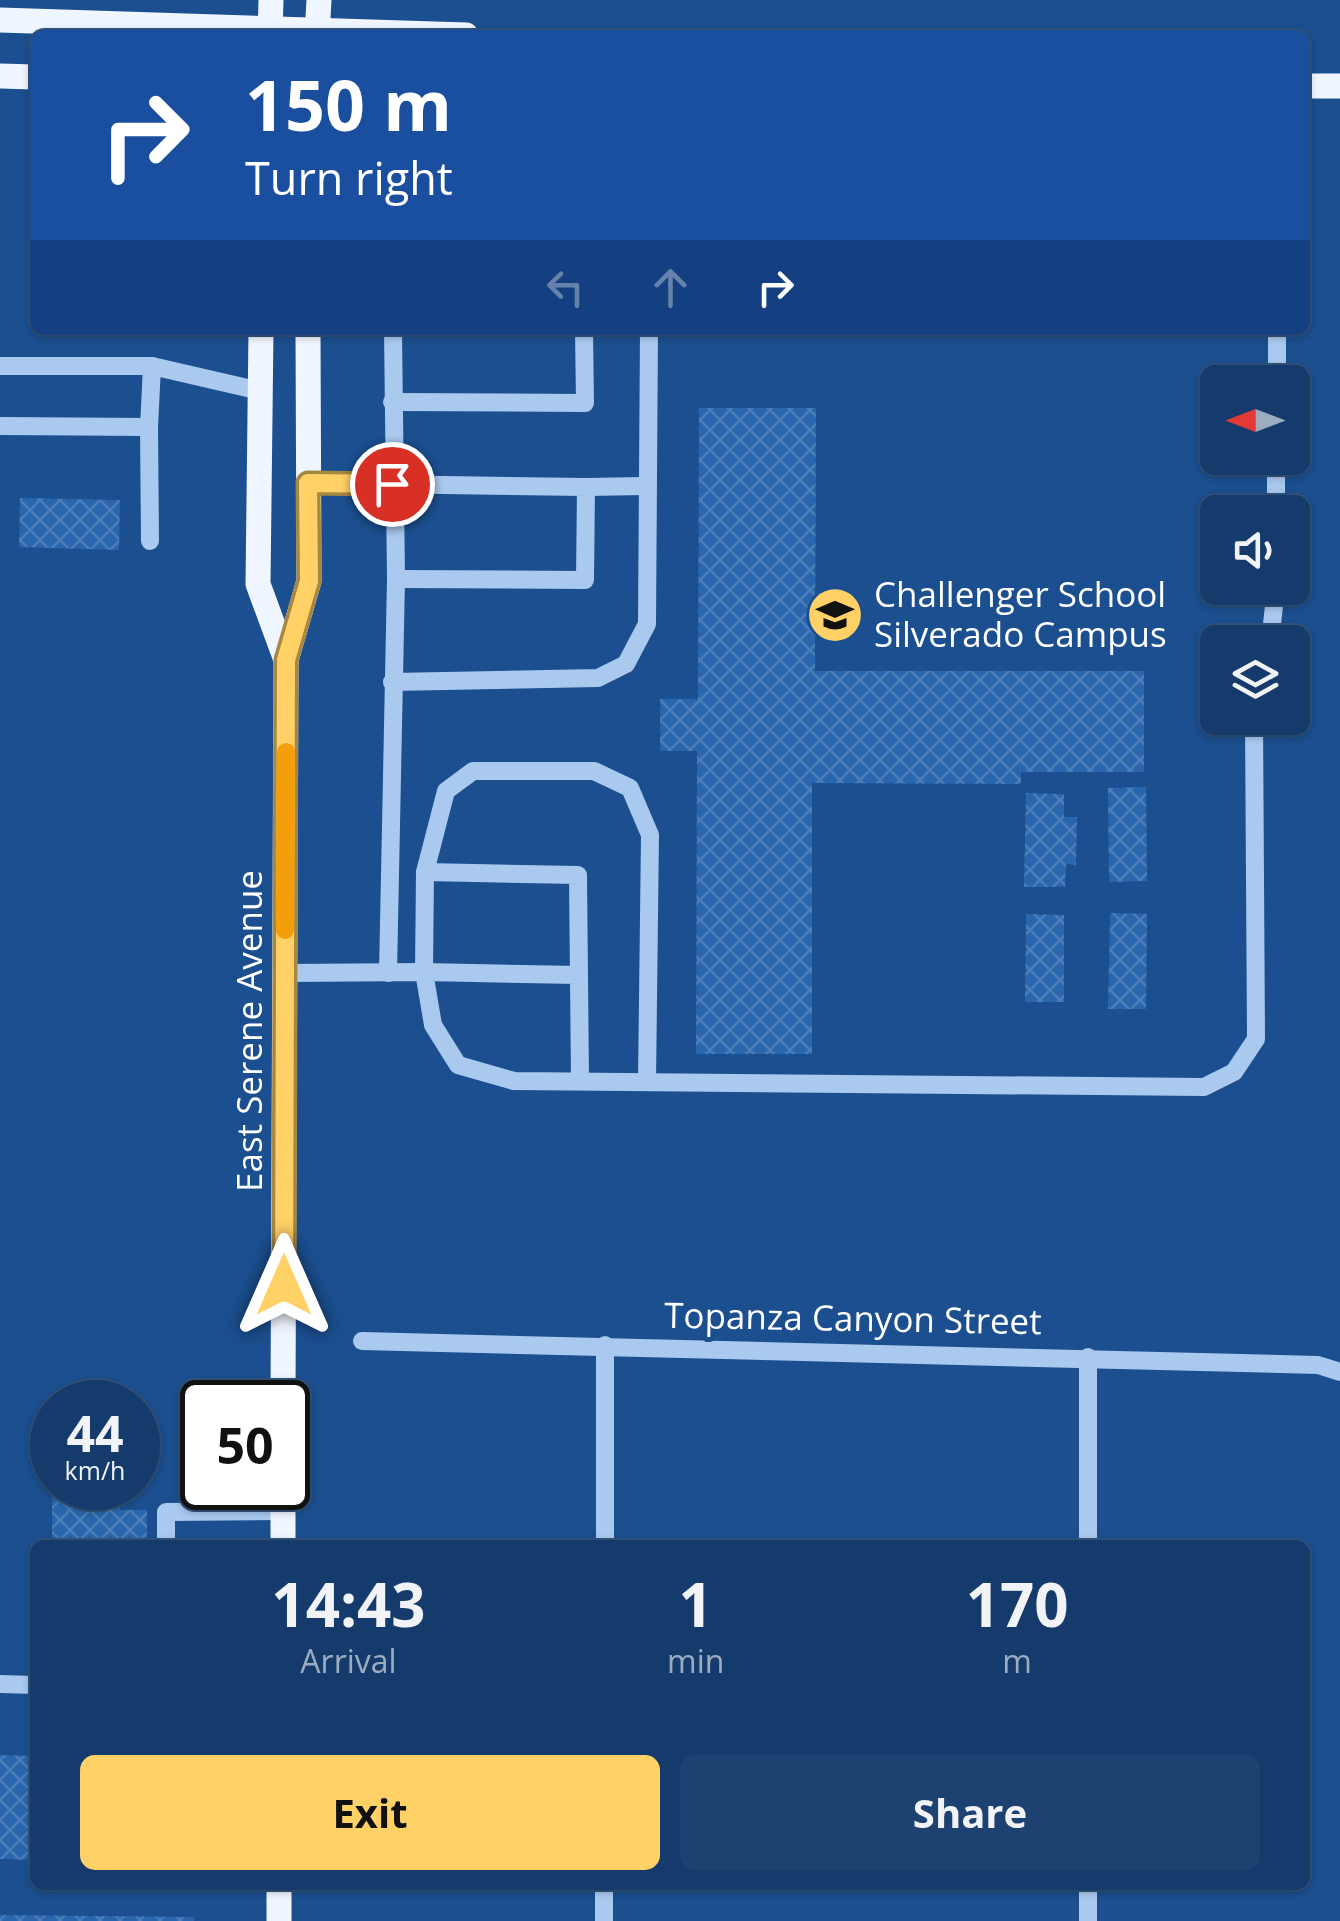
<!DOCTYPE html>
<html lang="en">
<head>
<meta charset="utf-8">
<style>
	body { margin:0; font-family:"Open Sans",sans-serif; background:#1d4271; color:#f1f3f6; height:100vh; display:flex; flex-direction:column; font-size:38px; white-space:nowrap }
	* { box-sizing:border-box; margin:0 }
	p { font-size:32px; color:#9dadc1 }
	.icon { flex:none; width:55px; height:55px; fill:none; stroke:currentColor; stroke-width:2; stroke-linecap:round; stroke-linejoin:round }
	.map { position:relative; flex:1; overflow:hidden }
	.panel { position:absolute; left:30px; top:1540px; width:1280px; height:350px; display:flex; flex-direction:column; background:#143b6b; border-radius:15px; box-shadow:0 2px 8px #0004,0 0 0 2px #33557e }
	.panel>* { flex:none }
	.top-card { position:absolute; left:30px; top:30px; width:1280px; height:305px; border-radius:15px; box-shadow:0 2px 8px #0004,0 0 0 2px #33557e; background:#1a4fa0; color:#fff; overflow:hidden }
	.needle { width:65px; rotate:270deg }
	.fabs { position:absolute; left:1200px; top:365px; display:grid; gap:20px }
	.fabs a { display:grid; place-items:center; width:110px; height:110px; border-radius:15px; background:#143b6b; box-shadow:0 2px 8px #0004,0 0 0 2px #33557e; font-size:50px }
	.speed { position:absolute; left:30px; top:1380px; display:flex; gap:20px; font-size:50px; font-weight:700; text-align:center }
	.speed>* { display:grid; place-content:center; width:130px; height:130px; border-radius:50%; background:#143b6b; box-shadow:0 2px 8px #0004,0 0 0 2px #33557e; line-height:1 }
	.speed small { font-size:25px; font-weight:400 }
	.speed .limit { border:5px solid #111; border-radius:15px; background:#fff; color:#111 }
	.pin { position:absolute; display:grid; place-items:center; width:85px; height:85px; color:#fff; margin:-42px; border:5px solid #fff; border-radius:50%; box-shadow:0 2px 10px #0007 }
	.me { position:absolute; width:110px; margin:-55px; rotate:0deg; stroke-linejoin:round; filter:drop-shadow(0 0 8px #0008) }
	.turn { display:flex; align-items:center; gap:35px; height:210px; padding:0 50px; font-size:45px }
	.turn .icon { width:130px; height:130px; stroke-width:2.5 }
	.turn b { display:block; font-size:70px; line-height:85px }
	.lanes { display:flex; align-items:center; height:95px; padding:0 50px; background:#0003; justify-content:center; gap:50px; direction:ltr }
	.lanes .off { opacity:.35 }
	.eta { display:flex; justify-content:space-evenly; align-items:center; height:170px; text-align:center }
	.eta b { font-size:60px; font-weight:700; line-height:70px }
	.button { display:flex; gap:20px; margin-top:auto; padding:20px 50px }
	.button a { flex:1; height:115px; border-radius:15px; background:#ffd166; color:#111; font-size:40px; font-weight:700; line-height:115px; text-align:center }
	.button a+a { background:#1d4271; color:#f1f3f6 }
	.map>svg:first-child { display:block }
</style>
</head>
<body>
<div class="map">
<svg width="1340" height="1921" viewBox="0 0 1340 1921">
	<defs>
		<pattern id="building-cross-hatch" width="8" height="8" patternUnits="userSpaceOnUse" patternTransform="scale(2.5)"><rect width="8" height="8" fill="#2a66ad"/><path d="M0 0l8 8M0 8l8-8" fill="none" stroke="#4a7db9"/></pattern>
	</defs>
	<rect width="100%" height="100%" fill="#1b4f8f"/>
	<g fill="url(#building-cross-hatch)">
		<path d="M699,408H816L815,671H1144V772H1021V784L812,783V1054H696L697,751H660V699H698Z"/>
		<path d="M20,498L120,500L119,550L19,547Z"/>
		<path d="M1146,787L1147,881L1109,882L1108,788Z"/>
		<path d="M1026,793L1064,794V817H1077L1076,865L1066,864L1065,887H1024Z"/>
		<path d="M1110,913L1147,914L1146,1009H1108Z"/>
		<path d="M1026,914L1064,915V1002H1025Z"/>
		<path d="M52,1488H119L120,1510H147V1545H52Z"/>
		<path d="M0,1755L35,1756V1860L0,1859Z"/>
		<path d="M0,1915L194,1917V1921H0Z"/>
	</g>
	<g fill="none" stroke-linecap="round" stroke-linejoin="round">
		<g stroke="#a9c9ee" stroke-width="18">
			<path d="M0,366H152L260,391"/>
			<path d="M1277,382V330"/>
			<path d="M392,402L585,403L584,330"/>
			<path d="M0,426L149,427L152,366"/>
			<path d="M149,427L150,541"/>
			<path d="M308,483L586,487L585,580L396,579"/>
			<path d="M586,487L646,486"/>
			<path d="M1276,512V458"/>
			<path d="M1270,642L1276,588"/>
			<path d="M392,682L598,678L626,664L647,624L649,330"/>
			<path d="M425,872L446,791L473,771H594L630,788L650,835L647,1081"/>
			<path d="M285,973L424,972L433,1025L458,1065L514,1081L1204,1087L1234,1072L1256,1039L1254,718"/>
			<path d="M388,973L396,579L393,330"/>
			<path d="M578,975L424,972L425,872L578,875L580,1081"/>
			<path d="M362,1341L1318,1365L1340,1372"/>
			<path d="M166,1545V1512L283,1511"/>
			<path d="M605,1545V1345"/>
			<path d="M1088,1545V1357"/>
			<path d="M0,1684L35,1685"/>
			<path d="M604,1921V1885"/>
			<path d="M1088,1921V1885"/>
		</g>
		<g stroke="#f0f6ff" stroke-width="25">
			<path d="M0,20L466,35"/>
			<path d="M270,35L271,0"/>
			<path d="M317,35L319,0"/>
			<path d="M0,76L35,77"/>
			<path d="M1305,86H1340"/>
			<path d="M261,330L258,584L286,660"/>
			<path d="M283,1402L286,660L309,581L308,330"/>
			<path d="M283,1545V1488"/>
			<path d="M279,1921V1885"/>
		</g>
	</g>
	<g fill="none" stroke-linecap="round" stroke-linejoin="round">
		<g stroke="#a68842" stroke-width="25">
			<path id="route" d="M284,1285L286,660L309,581L308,483L392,484"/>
		</g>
		<use href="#route" stroke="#ffd166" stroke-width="18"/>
		<path stroke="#f59e0b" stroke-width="18" d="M285,930L286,752"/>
	</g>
	<defs>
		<g id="school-disc" transform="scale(2.875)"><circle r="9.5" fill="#ffd166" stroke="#1b4f8f"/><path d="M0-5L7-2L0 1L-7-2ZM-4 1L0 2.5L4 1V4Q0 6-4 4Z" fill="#111"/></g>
	</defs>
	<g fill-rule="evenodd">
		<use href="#school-disc" x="835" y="615"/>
	</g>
	<g text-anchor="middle" stroke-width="10" stroke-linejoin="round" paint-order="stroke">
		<g font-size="35" fill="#fff" stroke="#1b4f8f" text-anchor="start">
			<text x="874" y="607">Challenger School<tspan x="874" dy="40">Silverado Campus</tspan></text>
		</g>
		<g font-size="35" fill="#fff" stroke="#1b4f8f">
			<text transform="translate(250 1031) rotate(-90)" y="12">East Serene Avenue</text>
			<text transform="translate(853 1319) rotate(1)" y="12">Topanza Canyon Street</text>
		</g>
	</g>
</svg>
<div class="fabs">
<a><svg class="needle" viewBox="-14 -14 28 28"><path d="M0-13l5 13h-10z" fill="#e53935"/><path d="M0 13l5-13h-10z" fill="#9dadc1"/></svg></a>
<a><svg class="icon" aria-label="sound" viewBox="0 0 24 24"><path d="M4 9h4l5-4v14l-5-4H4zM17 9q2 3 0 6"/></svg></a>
<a><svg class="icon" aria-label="layers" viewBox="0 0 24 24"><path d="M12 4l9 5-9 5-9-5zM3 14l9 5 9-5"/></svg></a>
</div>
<div class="speed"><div>44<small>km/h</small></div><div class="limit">50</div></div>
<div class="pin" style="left:392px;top:484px;background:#d93025"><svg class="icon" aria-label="arrive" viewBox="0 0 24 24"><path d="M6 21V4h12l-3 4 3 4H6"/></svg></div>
<svg class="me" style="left:284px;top:1285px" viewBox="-20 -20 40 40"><path d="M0-17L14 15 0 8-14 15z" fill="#ffd166" stroke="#fff" stroke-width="4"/></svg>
<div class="top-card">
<div class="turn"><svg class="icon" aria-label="right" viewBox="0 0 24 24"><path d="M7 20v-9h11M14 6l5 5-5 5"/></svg><div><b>150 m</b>Turn right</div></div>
<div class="lanes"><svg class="icon off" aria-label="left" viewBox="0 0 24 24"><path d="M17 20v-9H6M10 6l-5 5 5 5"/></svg><svg class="icon off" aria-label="ahead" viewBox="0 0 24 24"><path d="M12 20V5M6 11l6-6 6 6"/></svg><svg class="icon" aria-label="right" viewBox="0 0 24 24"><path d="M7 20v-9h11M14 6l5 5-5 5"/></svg></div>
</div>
<section class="panel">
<div class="eta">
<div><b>14:43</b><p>Arrival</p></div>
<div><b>1</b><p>min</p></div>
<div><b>170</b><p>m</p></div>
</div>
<div class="button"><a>Exit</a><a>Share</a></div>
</section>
</div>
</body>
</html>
